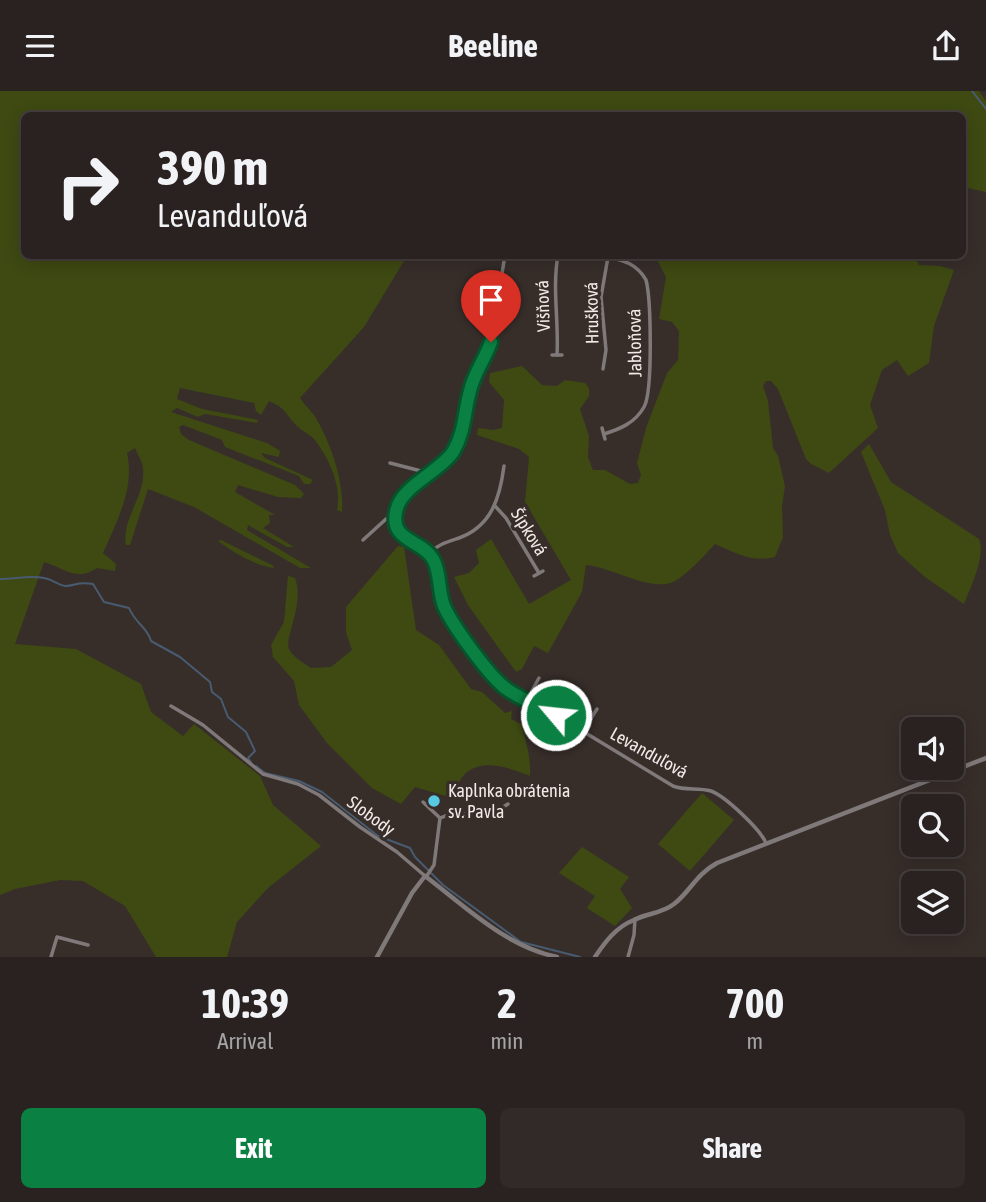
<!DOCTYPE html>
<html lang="en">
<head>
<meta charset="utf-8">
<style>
	body { margin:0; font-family:"Asap Condensed",sans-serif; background:#312a29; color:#f1f3f6; height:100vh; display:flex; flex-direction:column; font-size:26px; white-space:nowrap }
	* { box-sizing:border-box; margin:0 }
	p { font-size:23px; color:#a5a4a5 }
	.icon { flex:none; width:38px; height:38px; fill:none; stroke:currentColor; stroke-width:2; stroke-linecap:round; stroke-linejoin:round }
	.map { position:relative; height:866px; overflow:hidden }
	.details { display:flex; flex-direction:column; background:#292220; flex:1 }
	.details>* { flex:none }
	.top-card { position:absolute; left:21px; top:21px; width:945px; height:147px; border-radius:10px; box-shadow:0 4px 18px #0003,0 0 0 2px #453f3e; background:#292220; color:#f1f3f6; overflow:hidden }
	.controls { position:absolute; left:901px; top:626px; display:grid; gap:14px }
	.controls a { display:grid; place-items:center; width:63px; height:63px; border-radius:10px; background:#292220; box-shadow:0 4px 18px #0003,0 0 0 2px #453f3e; font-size:35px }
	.pin { position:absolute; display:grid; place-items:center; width:60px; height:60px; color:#fff; margin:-72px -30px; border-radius:50% 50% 50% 0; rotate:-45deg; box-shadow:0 0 7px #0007 }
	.pin .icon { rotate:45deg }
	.me { position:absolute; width:77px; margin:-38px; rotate:298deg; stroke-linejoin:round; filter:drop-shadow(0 0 5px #0008) }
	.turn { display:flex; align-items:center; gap:24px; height:147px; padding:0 21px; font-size:32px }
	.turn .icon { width:91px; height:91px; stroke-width:2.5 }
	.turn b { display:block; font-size:49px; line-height:60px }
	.eta { display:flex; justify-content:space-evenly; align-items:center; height:119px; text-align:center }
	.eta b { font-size:42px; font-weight:700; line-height:49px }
	.cta { display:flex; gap:14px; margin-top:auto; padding:14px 21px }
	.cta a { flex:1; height:80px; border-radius:10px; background:#0b8043; color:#fff; font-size:28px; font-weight:700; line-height:80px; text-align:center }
	.cta a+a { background:#312a29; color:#f1f3f6 }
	header { display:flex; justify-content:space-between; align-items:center; height:91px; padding:0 21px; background:#292220; font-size:32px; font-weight:700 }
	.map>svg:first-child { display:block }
</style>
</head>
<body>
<header><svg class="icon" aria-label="menu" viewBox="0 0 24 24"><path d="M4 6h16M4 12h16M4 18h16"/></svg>Beeline<svg class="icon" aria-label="share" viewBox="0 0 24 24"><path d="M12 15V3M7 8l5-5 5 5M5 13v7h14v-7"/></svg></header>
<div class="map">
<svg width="986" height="866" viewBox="0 0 986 866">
	<rect width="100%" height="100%" fill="#372e2a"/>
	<g fill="#3e4a12">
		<path d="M0,0H979L986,10V101L963,96L962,24H24V164L407,165L364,236L300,307C305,315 313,321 317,329C332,355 344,392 342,421L337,419C342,395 329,367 314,348C309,343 302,340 297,335C285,323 287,318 269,310L261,324L256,320L254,312L180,297L177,308L202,318L258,329L257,332L205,323L198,326L177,317L171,321L267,352L280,360L279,366L261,362L265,367L313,389L310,393H304L299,385L225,356L222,349L183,334L179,336L181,343L189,349L295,394L304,403L301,407L278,406L238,394L235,401L275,424H269L270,432L263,437L294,456H287L248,434L247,439L311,477H300L194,416L148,398L130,454H126C121,429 146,404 143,378C143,371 137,363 135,357L127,362C135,397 117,430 103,462L116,473L115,480L97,477C76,491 64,477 44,471L15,553L76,558L141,593L151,621L183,645L194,633L260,685L273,714L321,755L268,797L237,831L227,866H156L125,815L83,790L60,789L15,798L0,804Z"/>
		<path d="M914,164L919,174L940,175L954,179L934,235L929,272L908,285L897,269L882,279L870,314L878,337L829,382L811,373L806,368L778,298L771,290H766L763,295L768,310L773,357L778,365L785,395L782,415L783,446L775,466C753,472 735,462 715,453C705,464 686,485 673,491C651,501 611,476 586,474L582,501L548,562L534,555L522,578L516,581L468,514L454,486L469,482L479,472L476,459L491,448L529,513L571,489L525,411L529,366L519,358L477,344L478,337L493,339L502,337L504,309L489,291L490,282L522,275L542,294L557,295L565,289L585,292L589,297V305L580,318L589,345L588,366L593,379H605L630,393L638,392L641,384L637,372L646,337L667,282L678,269L679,240L672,231L659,228L666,186L655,165Z"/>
		<path d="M869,353L891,391L979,448C986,464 971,496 964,513L925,486L898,462L890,444L885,419L861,361Z"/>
		<path d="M221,449L274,475L273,477C254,474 233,461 218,450Z"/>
		<path d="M398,455L404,456L416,539L439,554L471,598L482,601L505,622L512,620L511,628L521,633C526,653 531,663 530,685C510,677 481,666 464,684C455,694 462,697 446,705L415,696L401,713L372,697L327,652L299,614L294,590L273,566L271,554L284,531L288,485L295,487C305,513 284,547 289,558C293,566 304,572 311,577L331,576L352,559L346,541V516Z"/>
		<path d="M702,702L734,729L690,780L658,753Z"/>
		<path d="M582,756L629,786L620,798L632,817L615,835L587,817L595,805L559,782Z"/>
	</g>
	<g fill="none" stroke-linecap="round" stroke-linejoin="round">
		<g stroke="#485b70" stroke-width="2">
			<path d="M972,0L986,18"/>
			<path d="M0,488C15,488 29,484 44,487C51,488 59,494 65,495C76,495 77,490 93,493L104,511L129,517C135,532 148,537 151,550L180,566L210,591L212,601L221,608L228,626L246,641L255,660L248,667L251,671"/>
			<path d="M256,675L265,682L299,690L322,701L378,745L410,757L415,766L443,794L521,851L580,866"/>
		</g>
		<g stroke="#7f797a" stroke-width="3.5">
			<path d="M505,164L491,251L470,299L465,333L459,349L441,375L402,407L395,426L404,446L423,457L433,467L446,518L498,591L507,598L556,624L673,695C686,700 698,696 711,700C725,705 760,738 766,752"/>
			<path d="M602,164C621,169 636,171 646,189C651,208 653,300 644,316C635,332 620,338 604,343"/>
			<path d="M552,264H562"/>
			<path d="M557,264C559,230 552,198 558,164"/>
			<path d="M603,278L606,259L601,206L608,166"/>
			<path d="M602,337L605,348"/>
			<path d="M390,372L421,380L427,387"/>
			<path d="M495,415L506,427L539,482"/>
			<path d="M363,449L386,428L395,426"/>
			<path d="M429,462C439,453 447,451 459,447C492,435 500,406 504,375"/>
			<path d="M534,485L543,480"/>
			<path d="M527,609L539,587"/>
			<path d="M171,615L203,634L263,683L298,693L319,704L360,736L397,761L425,785"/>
			<path d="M556,624L567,601"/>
			<path d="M583,640L597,618"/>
			<path d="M423,711L440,727L434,774L426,786"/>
			<path d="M440,727C463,717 482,731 508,713"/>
			<path d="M51,866L57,846L88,854"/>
			<path d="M628,866L634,844L635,828"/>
		</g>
		<g stroke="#7f797a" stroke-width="4.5">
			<path d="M377,866L412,802L425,785C466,816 505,855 557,866"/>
			<path d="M595,866C605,851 616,836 634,829C647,822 661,823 674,813C691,800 695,784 717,772L986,667"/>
		</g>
	</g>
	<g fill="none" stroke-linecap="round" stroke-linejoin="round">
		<g stroke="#07532c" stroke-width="18">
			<path id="route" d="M491,251C485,268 474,282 470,300C464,321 465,341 453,361C439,381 403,395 397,417C387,451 422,448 433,468C441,482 438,500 444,515C452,534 488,583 504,596C519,608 539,615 556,624"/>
		</g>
		<use href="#route" stroke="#0b8043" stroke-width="12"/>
	</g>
	<circle fill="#58c9e3" stroke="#372e2a" stroke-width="2.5" cx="434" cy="710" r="7"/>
	<g text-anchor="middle" stroke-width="7" stroke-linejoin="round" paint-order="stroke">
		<g font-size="18" fill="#f1eae8" stroke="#372e2a">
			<text transform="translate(543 215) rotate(-92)" y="6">Višňová</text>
			<text transform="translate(592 222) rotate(-91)" y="6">Hrušková</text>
			<text transform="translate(635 252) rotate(-91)" y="6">Jabloňová</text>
			<text transform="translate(529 441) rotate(58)" y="6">Šípková</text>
			<text transform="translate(649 662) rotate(29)" y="6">Levanduľová</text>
			<text transform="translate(371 725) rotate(36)" y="6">Slobody</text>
		</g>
		<g font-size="18" fill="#f1eae8" stroke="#372e2a" text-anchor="start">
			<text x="448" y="706">Kaplnka obrátenia<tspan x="448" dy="21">sv. Pavla</tspan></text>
		</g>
	</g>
</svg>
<div class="controls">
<a><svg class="icon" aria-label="sound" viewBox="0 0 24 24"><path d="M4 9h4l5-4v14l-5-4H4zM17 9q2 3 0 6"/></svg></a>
<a><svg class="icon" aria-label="search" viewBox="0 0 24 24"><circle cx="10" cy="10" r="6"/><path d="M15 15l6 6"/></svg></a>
<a><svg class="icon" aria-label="layers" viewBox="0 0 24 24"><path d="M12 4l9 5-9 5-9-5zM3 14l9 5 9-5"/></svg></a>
</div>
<div class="pin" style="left:491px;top:251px;background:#d93025"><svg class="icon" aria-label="arrive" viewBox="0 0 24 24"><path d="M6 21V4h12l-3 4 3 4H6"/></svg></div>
<svg class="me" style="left:556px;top:624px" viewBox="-20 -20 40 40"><circle r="17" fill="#0b8043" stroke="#fff" stroke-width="3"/><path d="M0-11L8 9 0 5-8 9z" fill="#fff"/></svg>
<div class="top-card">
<div class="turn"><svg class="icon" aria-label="right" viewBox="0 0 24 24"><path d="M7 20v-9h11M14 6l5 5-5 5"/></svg><div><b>390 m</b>Levanduľová</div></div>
</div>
</div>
<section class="details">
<div class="eta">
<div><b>10:39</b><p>Arrival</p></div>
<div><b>2</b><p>min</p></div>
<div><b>700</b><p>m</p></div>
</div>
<div class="cta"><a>Exit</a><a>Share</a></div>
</section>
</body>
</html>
